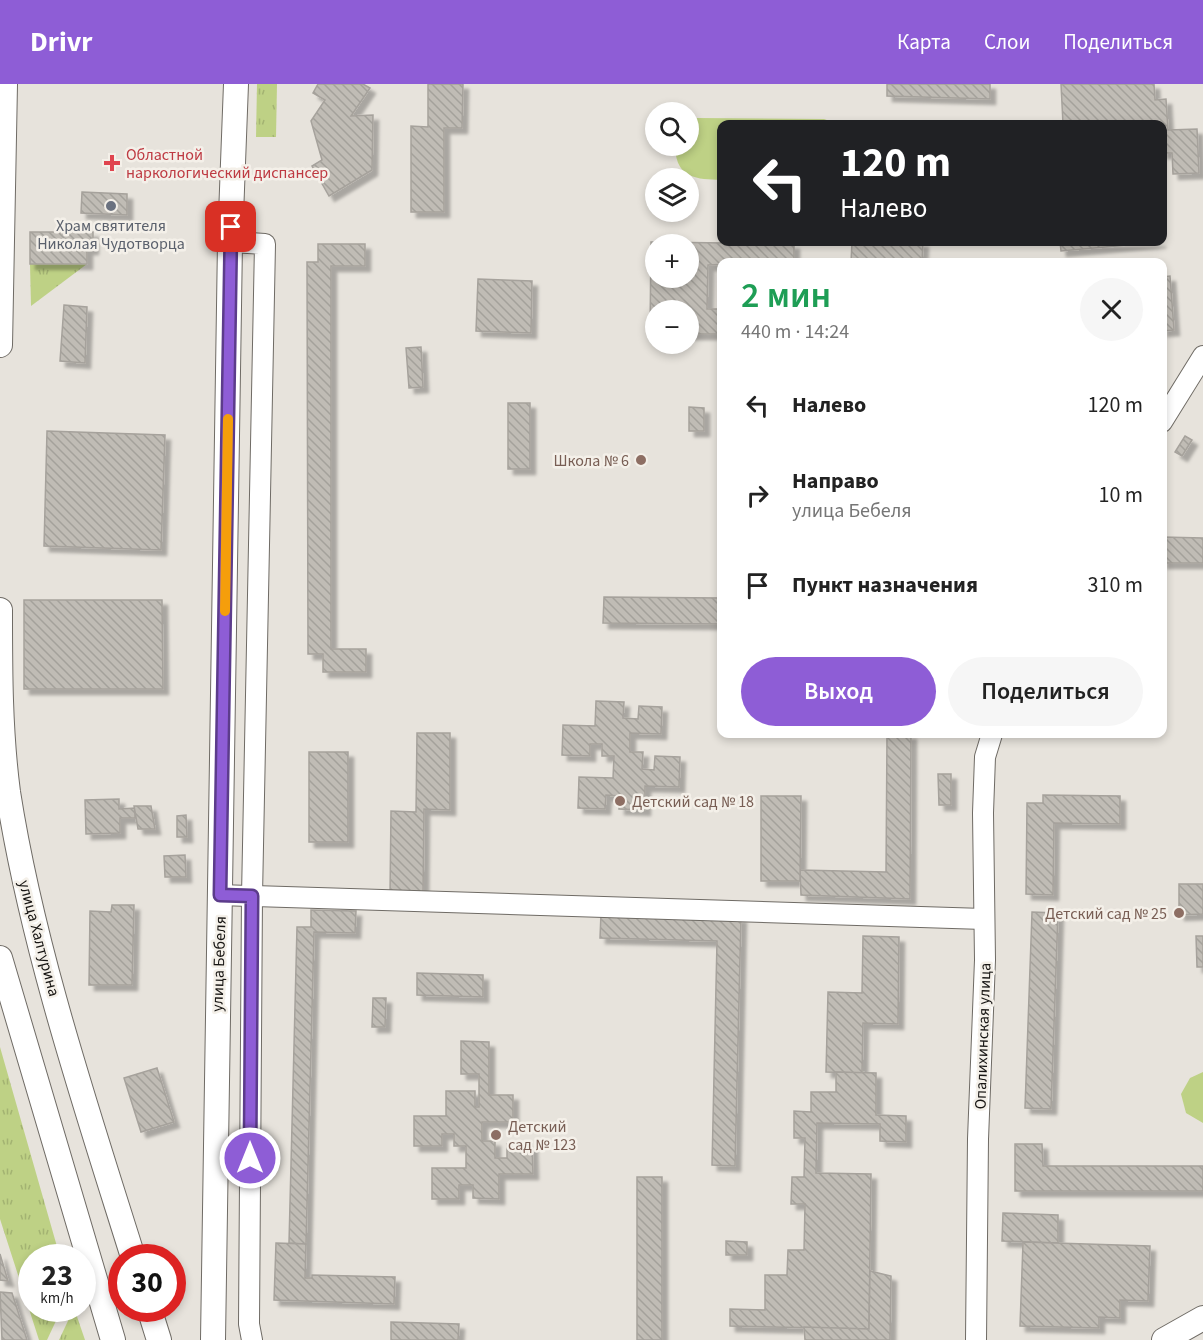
<!DOCTYPE html>
<html lang="ru">
<head>
<meta charset="utf-8">
<style>
	body { margin:0; font-family:"Source Sans 3",sans-serif; background:#f6f6f6; color:#222; height:100vh; display:flex; flex-direction:column; font-size:22px; white-space:nowrap }
	* { box-sizing:border-box; margin:0 }
	p { font-size:20px; color:#767676 }
	.icon { flex:none; width:33px; height:33px; fill:none; stroke:currentColor; stroke-width:2; stroke-linecap:round; stroke-linejoin:round }
	.map { position:relative; flex:1; overflow:hidden }
	.sheet { position:absolute; left:717px; top:174px; width:450px; height:480px; display:flex; flex-direction:column; background:#fff; border-radius:12px; box-shadow:0 3px 9px #0003 }
	.sheet>* { flex:none }
	.banner { position:absolute; left:717px; top:36px; width:450px; height:126px; border-radius:12px; box-shadow:0 3px 9px #0003; background:#202124; color:#fff; overflow:hidden }
	.fabs { position:absolute; left:645px; top:18px; display:grid; gap:12px }
	.fabs a { display:grid; place-items:center; width:54px; height:54px; border-radius:50%; background:#fff; box-shadow:0 3px 9px #0003; font-size:30px }
	.speed { position:absolute; left:18px; top:1160px; display:flex; gap:12px; font-size:30px; font-weight:700; text-align:center }
	.speed>* { display:grid; place-content:center; width:78px; height:78px; border-radius:50%; background:#fff; box-shadow:0 3px 9px #0003; line-height:1 }
	.speed small { font-size:15px; font-weight:400 }
	.speed .limit { border:9px solid #d22; background:#fff; color:#111 }
	.pin { position:absolute; display:grid; place-items:center; width:51px; height:51px; color:#fff; margin:-26px; border-radius:12px; box-shadow:0 3px 9px #0006 }
	.me { position:absolute; width:66px; margin:-33px; rotate:0deg; stroke-linejoin:round; filter:drop-shadow(0 0 4px #0008) }
	.turn { display:flex; align-items:center; gap:21px; height:126px; padding:0 24px; font-size:27px }
	.turn .icon { width:78px; height:78px; stroke-width:2.5 }
	.turn b { display:block; font-size:42px; line-height:51px }
	.round { display:grid; place-items:center; flex:none; width:63px; height:63px; border-radius:32px; background:#f6f6f6 }
	.overview { display:flex; align-items:center; justify-content:space-between; height:102px; padding:0 24px }
	h1 { font-size:36px; font-weight:600; line-height:45px; color:#1e9e55 }
	.action { display:flex; gap:12px; margin-top:auto; padding:12px 24px }
	.action a { flex:1; height:69px; border-radius:36px; background:#8e5dd6; color:#fff; font-size:24px; font-weight:600; line-height:69px; text-align:center }
	.action a+a { background:#f6f6f6; color:#222 }
	ul { padding:0; list-style:none }
	li { display:flex; align-items:center; gap:18px; height:90px; padding:0 24px }
	li div { flex:1 }
	li b { display:block; font-size:22px }
	li em { font-style:normal }
	header { display:flex; align-items:center; gap:36px; box-sizing:border-box; height:84px; padding:0 30px; background:#8e5dd6; color:#fff }
	header strong { font-size:28px }
	nav { display:flex; gap:33px; margin-inline-start:auto; font-size:21px }
	.map>svg:first-child { display:block }
</style>
</head>
<body>
<header>
<strong>Drivr</strong>
<nav><a>Карта</a><a>Слои</a><a>Поделиться</a></nav>
</header>
<div class="map">
<svg width="1203" height="1256" viewBox="0 0 1203 1256">
	<defs>
		<pattern id="grass-tufts" width="24" height="20" patternUnits="userSpaceOnUse" patternTransform="scale(1.5)"><rect width="24" height="20" fill="#bed185"/><path d="M3 7l-1-3M5 7V3M7 7l1-3M15 17l-1-3M17 17v-4M19 17l1-3" fill="none" stroke="#a3b372"/></pattern>
		<pattern id="building-back-hatch" width="6" height="6" patternUnits="userSpaceOnUse" patternTransform="scale(1.5)"><rect width="6" height="6" fill="#c0bcb5"/><path d="M-1 5l2 2M0 0l6 6M5-1l2 2" fill="none" stroke="#a4a19b"/></pattern>
		<filter id="shadow"><feDropShadow dx="5.5" dy="5.5" stdDeviation="1.5" flood-color="#0004"/></filter>
	</defs>
	<rect width="100%" height="100%" fill="#e7e3dc"/>
	<g fill="url(#grass-tufts)">
		<path d="M257,0H277L276,53H256Z"/>
		<path d="M30,180H87L31,222Z"/>
		<path d="M0,963L60,1173H32V1224H62L47,1256H39L0,1135Z"/>
		<path d="M74,1224L85,1256H59Z"/>
	</g>
	<g fill="#bed185">
		<path d="M696,34L824,35L838,40H722L721,96C697,95 677,95 675,64V62H688L689,37Z"/>
		<path d="M1203,988V1039L1186,1029L1181,1010L1190,994Z"/>
	</g>
	<g fill="url(#building-back-hatch)" stroke="#a6a29c" stroke-width="1.5" fill-rule="evenodd" filter="url(#shadow)">
		<path d="M318,0H363L370,4L351,32L373,31L372,86L329,112L312,82L322,76L311,37L325,16L313,9Z"/>
		<path d="M428,0H463L462,44H444V128H411V42L428,43Z"/>
		<path d="M887,0H990V15L887,12Z"/>
		<path d="M1061,0H1154L1155,16L1166,15L1168,46L1197,45L1199,89L1173,90L1172,69H1162V40H1063Z"/>
		<path d="M82,108L127,110V131L81,129Z"/>
		<path d="M30,148H93V165H87V180H30Z"/>
		<path d="M651,158L794,160V178L708,181L707,225H722V250H688V226H656V249H650ZM656,160H688V194H656Z"/>
		<path d="M852,158H923L922,178H851Z"/>
		<path d="M1060,158H1161L1061,167Z"/>
		<path d="M318,160H365V182H331V565H366V588H323V570H308L307,178H318Z"/>
		<path d="M1170,192L1174,246L1162,247V193Z"/>
		<path d="M478,195L532,197L531,249L476,247Z"/>
		<path d="M64,221L87,223L85,279L60,277Z"/>
		<path d="M421,263L423,303L409,304L406,264Z"/>
		<rect x="508" y="319" width="22" height="66"/>
		<path d="M689,323L704,324V347H689Z"/>
		<path d="M47,347L165,351L161,466L44,462Z"/>
		<path d="M1185,352L1192,356L1182,372L1175,368Z"/>
		<path d="M1162,453L1203,454V479H1162Z"/>
		<path d="M604,513L722,514V540L603,539Z"/>
		<path d="M24,516H162L163,605H24Z"/>
		<path d="M596,617L624,618L623,634L638,635L639,622L662,623L661,650L630,649V668H643L642,685L654,686L655,672L680,673L679,703L645,702V726L619,725L620,712L606,711L605,725L578,724L579,693L613,694L614,672H602V660H590V672L562,671L563,641L595,642Z"/>
		<path d="M417,649H450V726L424,725L423,811H390L391,727L416,728Z"/>
		<path d="M887,650H911L910,815L801,811L800,786L886,788Z"/>
		<rect x="309" y="668" width="39" height="90"/>
		<path d="M938,690H951V721H939Z"/>
		<path d="M1043,711L1120,712V740L1054,739L1053,811L1026,810L1027,719H1043Z"/>
		<path d="M761,712H801L800,797H761Z"/>
		<path d="M119,715V725L135,724V734H120V749L86,750L85,716Z"/>
		<path d="M134,722H151L155,745H138Z"/>
		<path d="M186,731L187,753H177V732Z"/>
		<path d="M185,771L186,793H165L164,772Z"/>
		<path d="M1179,800H1203V830L1179,831Z"/>
		<path d="M112,821H134L132,901H89L90,827L111,828Z"/>
		<path d="M311,826L356,827L355,849L314,848L306,1160L289,1159L297,843H311Z"/>
		<path d="M1032,828L1058,829L1051,1025L1025,1024Z"/>
		<path d="M601,829L741,833L735,1082L712,1081L717,857L600,854Z"/>
		<path d="M863,852L899,853L898,940L863,939L862,989L826,988L828,908L862,909Z"/>
		<path d="M1196,852H1203V883H1197Z"/>
		<path d="M417,889L483,891V913L417,911Z"/>
		<path d="M373,914H386L385,943H372Z"/>
		<path d="M461,957L489,958V1011H513V1038H482V1057H495V1074H507V1060H532L533,1090H499V1115L473,1114V1101H459V1115H432V1084H466V1062H454V1050H442V1062H414V1032H446V1007H475V1023H479V990H461Z"/>
		<path d="M157,984L174,1038L141,1048L124,994Z"/>
		<path d="M836,988L876,989V1031L906,1032V1058L880,1057V1040L817,1039L816,1089L871,1090L869,1245L730,1242V1225L765,1226V1191H787L788,1166H804L805,1120H791L792,1093H804L805,1054H794V1027L811,1028V1008H836Z"/>
		<path d="M1015,1060H1042L1043,1082H1203V1107H1015Z"/>
		<rect x="637" y="1093" width="25" height="163"/>
		<path d="M1003,1129L1058,1131V1159L1002,1157Z"/>
		<path d="M726,1157L747,1158V1171H726Z"/>
		<path d="M1023,1158L1150,1162L1148,1217L1120,1216V1234L1099,1233V1244L1020,1242Z"/>
		<path d="M276,1159L306,1160L305,1194H312V1191L395,1193L394,1220L274,1216Z"/>
		<path d="M0,1170L8,1197L0,1196Z"/>
		<path d="M870,1187L891,1192L890,1256H805L804,1243L869,1245Z"/>
		<path d="M0,1208L12,1209L27,1256H2Z"/>
		<path d="M391,1238L459,1240L458,1256H391Z"/>
	</g>
	<g fill="none" stroke-linecap="round" stroke-linejoin="round">
		<g stroke="#6f6b65" stroke-width="22">
			<g id="minor">
				<path d="M230,158L265,160L252,812L249,1240L252,1256"/>
				<path d="M1162,338L1203,272"/>
				<path d="M220,811L984,835"/>
				<path d="M976,1256L978,1055L985,876L983,729L985,673L992,650"/>
			</g>
		</g>
		<g stroke="#6f6b65" stroke-width="26">
			<g id="major">
				<path d="M0,261L5,0"/>
				<path d="M0,526C0,587 0,647 8,708C32,862 86,1023 133,1173"/>
				<path d="M0,874L113,1256"/>
				<path d="M149,1224L159,1256"/>
				<path d="M213,1256L230,158L236,0"/>
				<path d="M1164,1256L1203,1234"/>
			</g>
		</g>
		<use href="#minor" stroke="#fff" stroke-width="20"/>
		<use href="#major" stroke="#fff" stroke-width="24"/>
	</g>
	<g fill="none" stroke-linecap="round" stroke-linejoin="round">
		<g stroke="#5c3c8b" stroke-width="15">
			<path id="route" d="M231,143L220,811L252,812L250,1074"/>
		</g>
		<use href="#route" stroke="#8e5dd6" stroke-width="10"/>
		<path stroke="#f59e0b" stroke-width="10" d="M225,527L228,335"/>
	</g>
	<path fill="#e0444e" stroke="#f4f0e9" stroke-width="2" d="M109 70h6v6h6v6h-6v6h-6v-6h-6v-6h6z"/>
	<circle fill="#6b7280" stroke="#f4f0e9" stroke-width="2" cx="111" cy="122" r="6"/>
	<g fill="#8d6e63" stroke="#f4f0e9" stroke-width="2">
		<circle cx="641" cy="376" r="6"/>
		<circle cx="620" cy="717" r="6"/>
		<circle cx="1179" cy="829" r="6"/>
		<circle cx="496" cy="1051" r="6"/>
	</g>
	<g text-anchor="middle" stroke-width="5" stroke-linejoin="round" paint-order="stroke">
		<g font-size="16" fill="#be3a42" stroke="#f4f0e9" text-anchor="start">
			<text x="126" y="76">Областной<tspan x="126" dy="18">наркологический диспансер</tspan></text>
		</g>
		<g font-size="16" fill="#5b616d" stroke="#f4f0e9">
			<text x="111" y="147">Храм святителя<tspan x="111" dy="18">Николая Чудотворца</tspan></text>
		</g>
		<g font-size="16" fill="#785e54" stroke="#f4f0e9" text-anchor="end">
			<text x="629" y="382">Школа № 6</text>
			<text x="632" y="723" text-anchor="start">Детский сад № 18</text>
			<text x="1167" y="835">Детский сад № 25</text>
			<text x="508" y="1048" text-anchor="start">Детский<tspan x="508" dy="18">сад № 123</tspan></text>
		</g>
		<g font-size="16" fill="#171513" stroke="#f4f0e9">
			<text transform="translate(40 854) rotate(75)" y="6">улица Халтурина</text>
			<text transform="translate(218 880) rotate(-88)" y="6">улица Бебеля</text>
			<text transform="translate(982 952) rotate(-88)" y="6">Опалихинская улица</text>
		</g>
	</g>
</svg>
<div class="fabs">
<a><svg class="icon" aria-label="search" viewBox="0 0 24 24"><circle cx="10" cy="10" r="6"/><path d="M15 15l6 6"/></svg></a>
<a><svg class="icon" aria-label="layers" viewBox="0 0 24 24"><path d="M12 4l9 5-9 5-9-5zM3 14l9 5 9-5"/></svg></a>
<a>+</a>
<a>−</a>
</div>
<div class="speed"><div>23<small>km/h</small></div><div class="limit">30</div></div>
<div class="pin" style="left:231px;top:143px;background:#d93025"><svg class="icon" aria-label="arrive" viewBox="0 0 24 24"><path d="M6 21V4h12l-3 4 3 4H6"/></svg></div>
<svg class="me" style="left:250px;top:1074px" viewBox="-20 -20 40 40"><circle r="17" fill="#8e5dd6" stroke="#fff" stroke-width="3"/><path d="M0-11L8 9 0 5-8 9z" fill="#fff"/></svg>
<div class="banner">
<div class="turn"><svg class="icon" aria-label="left" viewBox="0 0 24 24"><path d="M17 20v-9H6M10 6l-5 5 5 5"/></svg><div><b>120 m</b>Налево</div></div>
</div>
<section class="sheet">
<div class="overview"><div><h1>2 мин</h1><p>440 m · 14:24</p></div><a class="round"><svg class="icon" aria-label="close" viewBox="0 0 24 24"><path d="M6 6l12 12M18 6L6 18"/></svg></a></div>
<ul>
<li><svg class="icon" aria-label="left" viewBox="0 0 24 24"><path d="M17 20v-9H6M10 6l-5 5 5 5"/></svg><div><b>Налево</b></div><em>120 m</em></li>
<li><svg class="icon" aria-label="right" viewBox="0 0 24 24"><path d="M7 20v-9h11M14 6l5 5-5 5"/></svg><div><b>Направо</b><p>улица Бебеля</p></div><em>10 m</em></li>
<li><svg class="icon" aria-label="arrive" viewBox="0 0 24 24"><path d="M6 21V4h12l-3 4 3 4H6"/></svg><div><b>Пункт назначения</b></div><em>310 m</em></li>
</ul>
<div class="action"><a>Выход</a><a>Поделиться</a></div>
</section>
</div>
</body>
</html>
